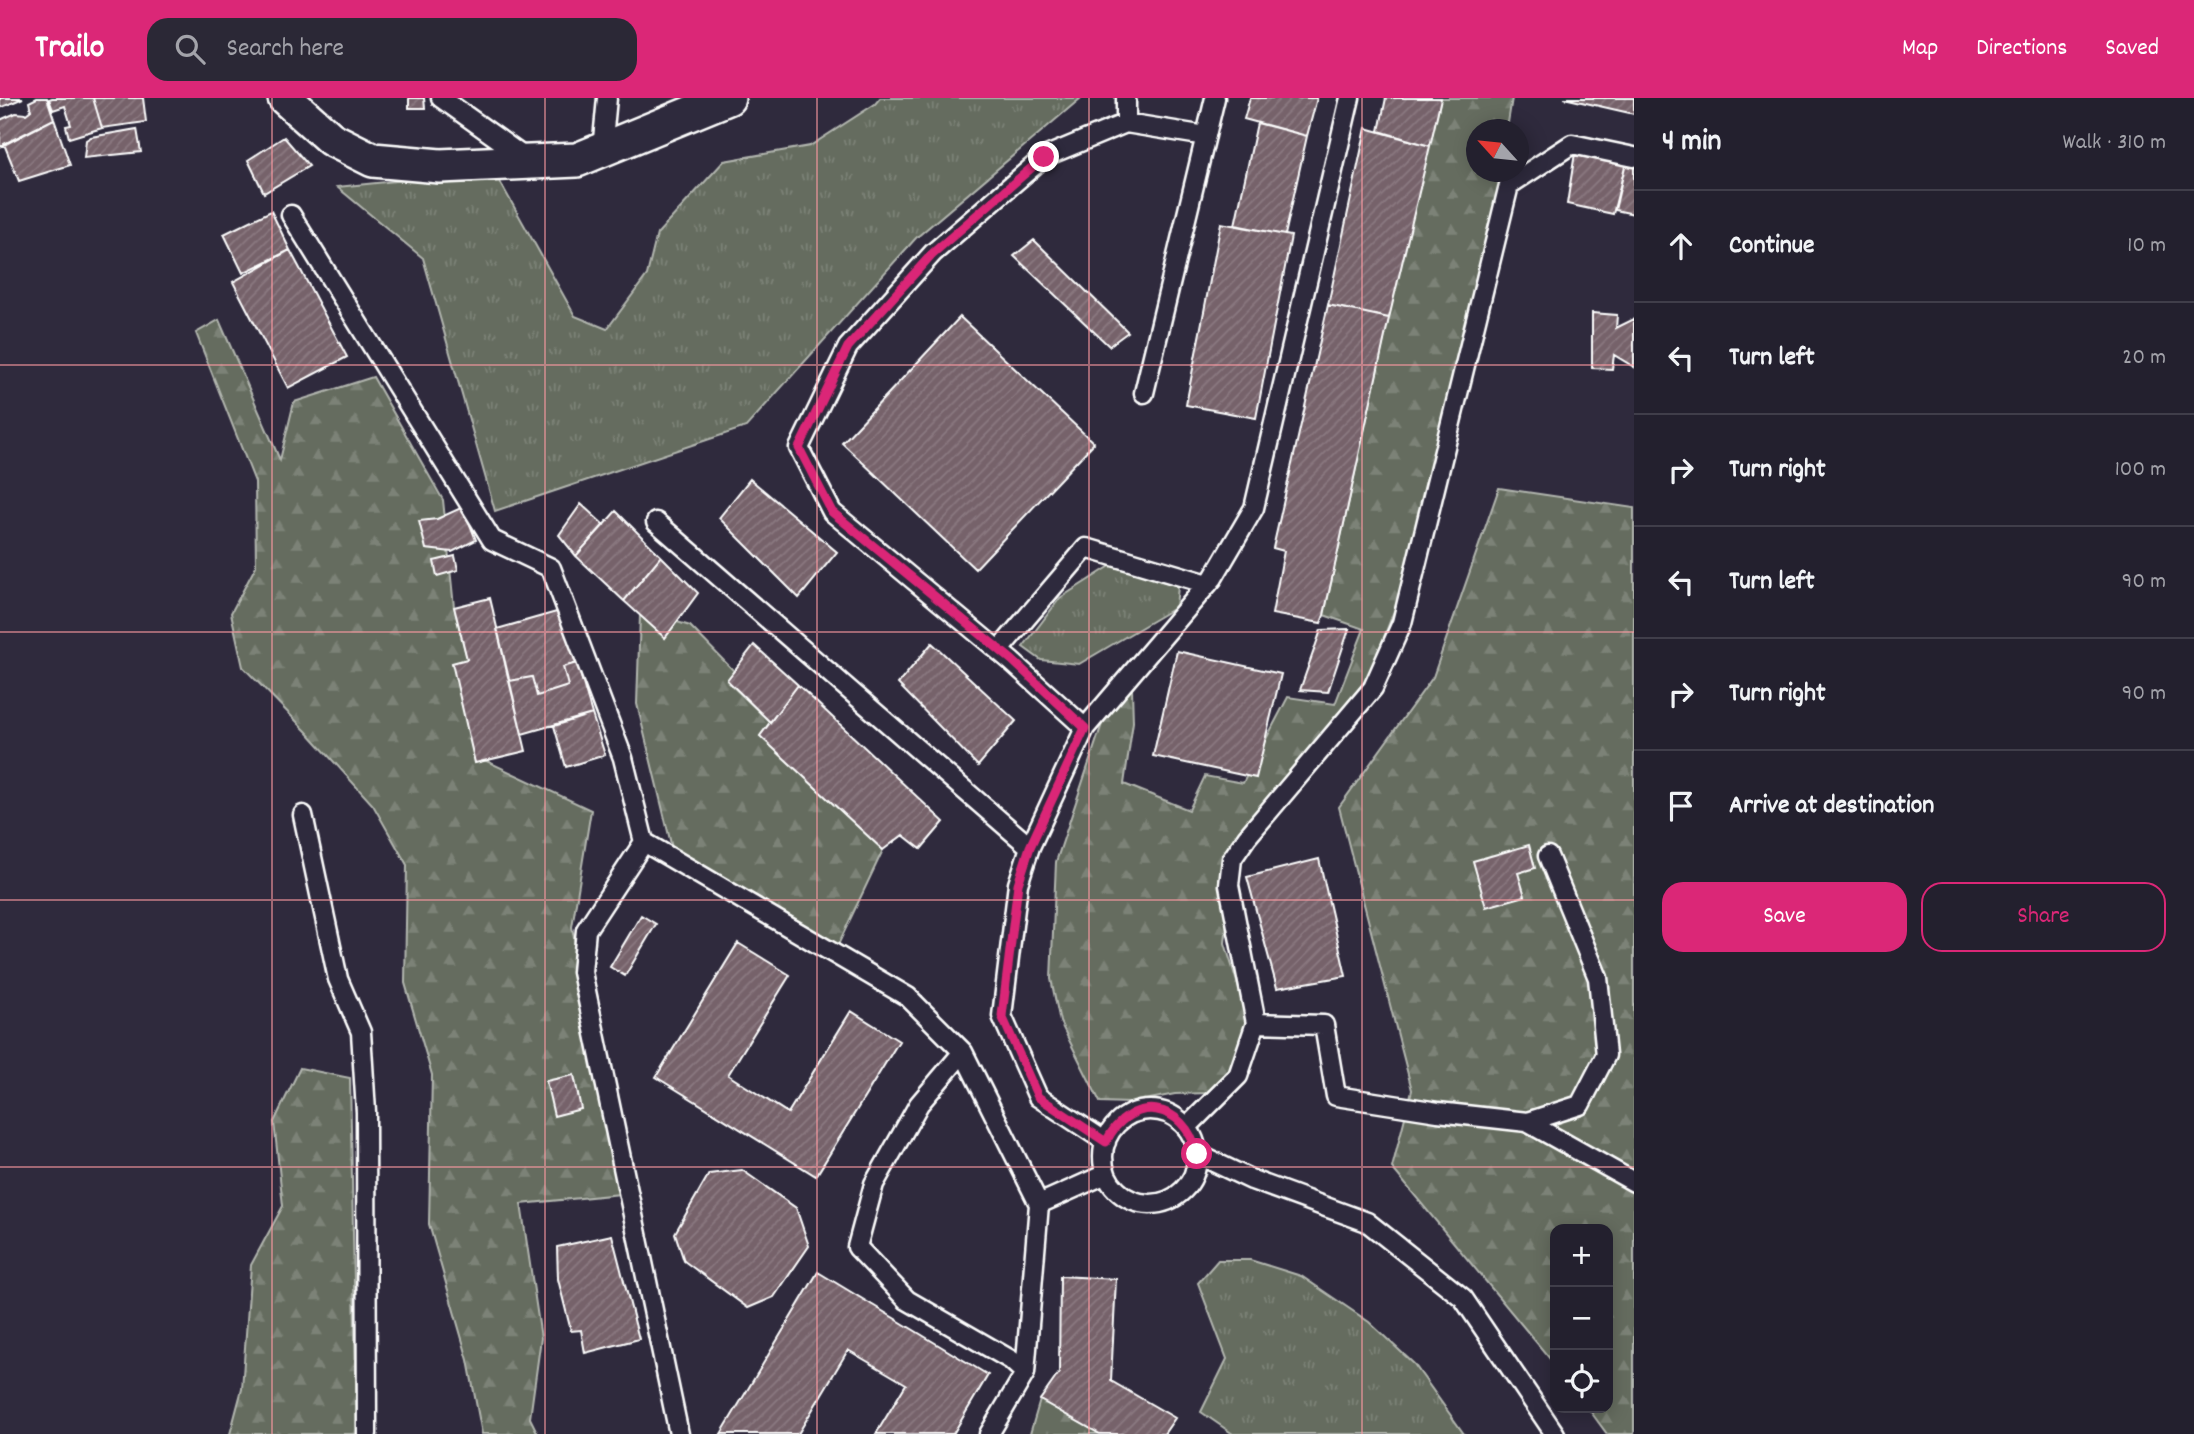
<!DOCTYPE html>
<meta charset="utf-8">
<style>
body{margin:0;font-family:Dekko,sans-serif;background:#2b2836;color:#f1f3f6}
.controls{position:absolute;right:21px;bottom:21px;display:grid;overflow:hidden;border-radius:14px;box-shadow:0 4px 18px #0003}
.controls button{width:63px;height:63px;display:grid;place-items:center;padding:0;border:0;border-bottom:2px solid #403e4a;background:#23202e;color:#f1f3f6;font:35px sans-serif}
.compass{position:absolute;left:1466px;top:21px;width:63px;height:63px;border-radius:50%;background:#23202e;box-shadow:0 4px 18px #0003;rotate:297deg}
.stop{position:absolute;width:21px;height:21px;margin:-16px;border:5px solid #db2777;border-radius:50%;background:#fff}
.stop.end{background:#db2777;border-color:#fff;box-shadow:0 2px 7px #0008}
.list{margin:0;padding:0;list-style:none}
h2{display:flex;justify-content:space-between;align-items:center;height:91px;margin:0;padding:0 28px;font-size:30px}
h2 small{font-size:23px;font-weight:400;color:#a3a3aa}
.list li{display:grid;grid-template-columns:46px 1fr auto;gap:21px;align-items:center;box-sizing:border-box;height:112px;padding:0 28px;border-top:2px solid #403e4a}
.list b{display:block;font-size:26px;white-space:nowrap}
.list em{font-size:23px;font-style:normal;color:#a3a3aa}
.actions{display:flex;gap:14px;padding:21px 28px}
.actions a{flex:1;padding:16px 0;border:2px solid #db2777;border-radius:21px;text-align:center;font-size:24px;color:#db2777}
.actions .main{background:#db2777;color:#fff}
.icon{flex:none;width:38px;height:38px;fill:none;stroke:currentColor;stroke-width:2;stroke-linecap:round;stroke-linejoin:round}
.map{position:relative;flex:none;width:1634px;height:1336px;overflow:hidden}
header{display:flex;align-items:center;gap:42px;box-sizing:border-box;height:98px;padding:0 35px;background:#db2777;color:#fff}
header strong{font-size:33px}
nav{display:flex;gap:38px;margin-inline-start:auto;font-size:24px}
.search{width:490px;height:63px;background:#2b2836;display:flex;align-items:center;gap:18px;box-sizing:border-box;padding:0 24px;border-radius:21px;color:#a3a3aa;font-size:26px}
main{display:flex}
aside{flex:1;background:#23202e}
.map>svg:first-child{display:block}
</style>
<header>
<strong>Trailo</strong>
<div class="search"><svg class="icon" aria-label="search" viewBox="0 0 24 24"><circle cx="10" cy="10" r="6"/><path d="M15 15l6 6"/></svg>Search here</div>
<nav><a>Map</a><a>Directions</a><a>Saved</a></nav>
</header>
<main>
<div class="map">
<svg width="1634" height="1336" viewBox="0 0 1634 1336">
<defs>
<pattern id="grass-tufts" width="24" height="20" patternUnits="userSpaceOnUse" patternTransform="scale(1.75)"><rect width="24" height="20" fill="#656c5f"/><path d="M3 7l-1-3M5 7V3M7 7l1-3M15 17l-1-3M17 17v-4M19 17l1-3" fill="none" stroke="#7c8277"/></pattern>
<pattern id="forest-firs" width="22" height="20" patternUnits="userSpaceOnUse" patternTransform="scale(1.75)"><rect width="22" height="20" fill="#656c5f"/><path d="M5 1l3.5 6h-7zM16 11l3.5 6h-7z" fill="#7c8277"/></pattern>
<pattern id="building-hatch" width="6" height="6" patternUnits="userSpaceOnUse" patternTransform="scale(1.75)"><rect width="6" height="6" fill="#76626b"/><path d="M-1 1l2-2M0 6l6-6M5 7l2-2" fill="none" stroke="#8b7a81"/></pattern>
</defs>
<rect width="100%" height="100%" fill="#2f2a3d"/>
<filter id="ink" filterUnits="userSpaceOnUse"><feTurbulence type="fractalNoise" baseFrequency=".0143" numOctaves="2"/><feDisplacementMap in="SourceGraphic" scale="14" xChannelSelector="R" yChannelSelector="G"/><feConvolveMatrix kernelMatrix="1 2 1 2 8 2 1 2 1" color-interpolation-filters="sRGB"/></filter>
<g filter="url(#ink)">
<path fill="url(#grass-tufts)" stroke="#b2b6af" stroke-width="2" d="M880,0H1081L916,140L746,329L495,413L423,160L337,89L494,73L575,218L607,231L647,177L657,136L724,63L810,48L875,6Z
M1112,467L1178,488L1176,509L1079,566L1041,562L1023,549L1060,500Z
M1218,1162H1250L1301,1178L1369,1224L1414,1266L1464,1336H1233L1201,1314L1227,1261L1198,1185Z"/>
<path fill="url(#forest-firs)" stroke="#b2b6af" stroke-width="2" d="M1441,0H1512L1507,31L1476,32V74H1502L1501,81L1397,505L1369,578L1235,744L1225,845L1248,920L1227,980L1209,995L1175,996L1130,1005L1100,1004L1060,924L1051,881L1056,764L1109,605L1132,591L1133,624L1124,686L1189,712L1205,678L1243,685L1288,599L1335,606L1364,531L1324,517L1396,186Z
M219,222L280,362L294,304L373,279L443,402L454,509L467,561L478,659L591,712L572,829L620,1096L521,1106L541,1240L530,1320L538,1336H482L468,1262L429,1126L432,977L405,885L407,767L373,707L307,634L243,569L231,515L256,468L255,384L196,235Z
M1499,390L1634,410V1336H1607L1588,1310H1608V1131H1555V1267L1392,1070L1412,992L1339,709L1433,579Z
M640,517L665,540L677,524L690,528L734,573L727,583L770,624L760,638L883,752L837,849L672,750L637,606Z
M300,970L350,980L357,1336H230L242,1291L251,1167L283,1108L274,1024Z
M1040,1302L1100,1336H1030Z"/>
<path fill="url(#building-hatch)" stroke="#fff" stroke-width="2" d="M0,0H23L0,10Z
M37,0H47L54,21L0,49V22L16,15L26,16L31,12L29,4Z
M52,0H93L102,30L69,40L66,28L71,27L65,8L53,12L49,1Z
M93,0H143L146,24L102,30Z
M409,0H424L425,10H409Z
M1250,0H1317L1307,38L1244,21Z
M1386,0H1441L1430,48L1379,33Z
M1564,0H1634V16Z
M54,21L70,67L19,83L4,46Z
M1257,25L1307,38L1285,137L1235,127Z
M1366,30L1430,48L1389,220L1328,207Z
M137,31L141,54L84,60L86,42L91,39Z
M284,39L309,68L264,95L248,62Z
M1575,55L1626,64L1613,116L1567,106Z
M1634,60V116L1615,112L1626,64Z
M271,113L290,152L243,175L224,136Z
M1221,125L1291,138L1256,320L1186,307Z
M1034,142L1128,234L1109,248L1014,158Z
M290,152L347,259L288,290L233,184Z
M1328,207L1389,220L1324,517L1321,525L1272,516L1284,453L1273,450Z
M1592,215L1617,217L1616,230L1634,221V269L1614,257L1612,271L1592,270Z
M960,219L1094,345L975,471L842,345Z
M750,381L837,454L799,500L719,420Z
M581,406L604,427L576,458L559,437Z
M463,409L476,442L452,454L426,451L419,423L437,421Z
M616,413L661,458L624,503L576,458Z
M455,458L458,472L437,478L434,463Z
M661,458L698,495L665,540L624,503Z
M490,500L526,653L475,665L452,565L467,561L454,509Z
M567,511L577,565L563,569L568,588L537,598L532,579L509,583L497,531Z
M1349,531L1328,594L1300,592L1321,532Z
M932,545L1016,623L978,668L898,586Z
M754,547L798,587L770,624L727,582Z
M1177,553L1281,576L1256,680L1153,658Z
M577,565L592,616L522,636L509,583L532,579L537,598L568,588L563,569Z
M798,587L944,724L921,751L903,737L883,752L760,638Z
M592,616L605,657L566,669L554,628Z
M1529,747L1535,770L1518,775L1525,798L1486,809L1473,763Z
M1319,761L1346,878L1277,890L1247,779Z
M641,817L656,826L625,878L610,869Z
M738,845L790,877L728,977L788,1015L851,913L899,943L816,1078L656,979Z
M574,977L581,1011L554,1018L546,983Z
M742,1072L796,1110L809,1148L774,1199L748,1210L684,1163L675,1135L709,1076Z
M612,1137L639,1241L585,1255L581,1232L571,1233L558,1181L557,1149Z
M818,1174L988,1277L953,1336H876L906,1286L848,1252L798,1336H721Z
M1060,1178L1116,1181L1111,1283L1175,1320L1164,1336H1100L1040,1302L1059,1275Z"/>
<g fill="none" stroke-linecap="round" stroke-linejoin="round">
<g stroke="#fff" stroke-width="23">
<path id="lane" d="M441,0L528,62
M1126,0V25
M602,52L607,0
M291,117L492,442L551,470L623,660L644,744L908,899L963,954L1039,1106L1025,1275L989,1336
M1144,295L1215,0
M656,424L1030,749
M999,552L1086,450L1208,486
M1085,630L1011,563L832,414L799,350L848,249L933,155L1044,59L1126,25L1206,38
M303,717L338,881L361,934L366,1014L367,1336
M644,744L586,832L582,874L679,1336
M1256,925L1324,927L1336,998L1438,1014L1527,1024L1580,1007L1606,957L1598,880L1548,758
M963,954L919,1006L874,1086L857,1149L907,1202L1011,1262L1025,1275
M1103 1059a47 47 0 1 1 94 0a47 47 0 1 1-94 0Z
M1527,1024L1634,1084
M1187,1029L1238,978L1256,925L1229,787L1232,761L1247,739L1373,590L1402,525L1509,87L1572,46L1634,59
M1106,1044L1038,999L1002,918L1018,786L1030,749L1085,630L1213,480L1254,410L1350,0
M1197,1056L1252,1082L1367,1124L1463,1200L1555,1336
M1039,1106L1106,1076"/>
</g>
<g stroke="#fff" stroke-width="38">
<path id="street" d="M285,0L331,41L373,62L440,68L577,62L728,0"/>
</g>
<use href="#lane" stroke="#2f2a3d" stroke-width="18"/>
<use href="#street" stroke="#2f2a3d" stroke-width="33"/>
</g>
</g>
<g fill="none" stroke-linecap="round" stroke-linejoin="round" filter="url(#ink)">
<path stroke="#db2777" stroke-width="9" d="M1044,59L933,155L848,249L799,350L832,414L1012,562L1085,630L1030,749L1018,786L1002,918L1038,999L1106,1044C1130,995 1185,1003 1197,1056"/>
</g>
<path fill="none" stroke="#ff9aa2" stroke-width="2" stroke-opacity="0.55" d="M272,0V1336M545,0V1336M817,0V1336M1089,0V1336M1362,0V1336M0,267H1634M0,534H1634M0,802H1634M0,1069H1634"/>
</svg>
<div class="controls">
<button>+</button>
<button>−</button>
<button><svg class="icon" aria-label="locate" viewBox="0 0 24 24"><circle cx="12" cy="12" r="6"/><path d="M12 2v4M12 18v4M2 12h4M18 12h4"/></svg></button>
</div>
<svg class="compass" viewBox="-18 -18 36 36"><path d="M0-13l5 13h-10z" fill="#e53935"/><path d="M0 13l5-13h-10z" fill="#a3a3aa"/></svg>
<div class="stop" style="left:1197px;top:1056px"></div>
<div class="stop end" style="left:1044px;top:59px"></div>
</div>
<aside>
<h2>4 min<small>Walk · 310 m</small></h2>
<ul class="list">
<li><svg class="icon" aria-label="ahead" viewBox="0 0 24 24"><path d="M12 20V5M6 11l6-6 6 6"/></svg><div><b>Continue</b></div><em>10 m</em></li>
<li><svg class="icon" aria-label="left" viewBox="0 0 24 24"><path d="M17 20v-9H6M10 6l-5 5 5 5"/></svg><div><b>Turn left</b></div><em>20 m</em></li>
<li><svg class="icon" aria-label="right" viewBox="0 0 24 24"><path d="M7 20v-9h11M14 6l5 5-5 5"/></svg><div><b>Turn right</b></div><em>100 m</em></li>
<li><svg class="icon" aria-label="left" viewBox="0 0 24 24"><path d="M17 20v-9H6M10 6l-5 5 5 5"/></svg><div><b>Turn left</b></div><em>90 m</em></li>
<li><svg class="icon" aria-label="right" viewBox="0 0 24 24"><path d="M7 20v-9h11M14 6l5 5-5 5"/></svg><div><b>Turn right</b></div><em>90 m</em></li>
<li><svg class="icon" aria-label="arrive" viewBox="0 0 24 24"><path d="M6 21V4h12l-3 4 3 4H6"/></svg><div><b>Arrive at destination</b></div></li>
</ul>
<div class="actions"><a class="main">Save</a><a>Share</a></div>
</aside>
</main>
